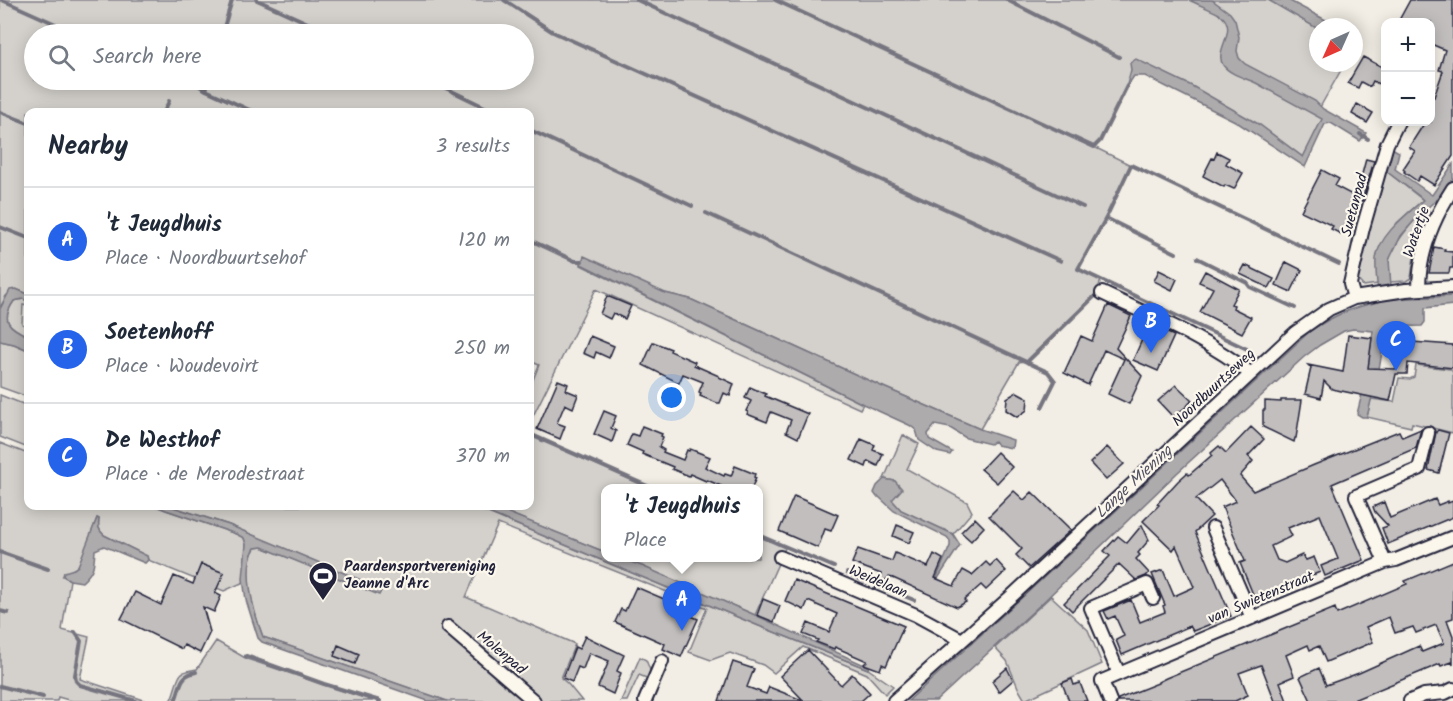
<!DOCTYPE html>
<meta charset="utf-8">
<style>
body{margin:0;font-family:Kalam,sans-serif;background:#f6f6f7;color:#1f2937}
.controls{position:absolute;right:18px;top:18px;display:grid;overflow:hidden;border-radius:12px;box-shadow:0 3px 15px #0003}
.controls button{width:54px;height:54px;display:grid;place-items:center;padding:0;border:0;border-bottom:2px solid #e0e1e3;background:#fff;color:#1f2937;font:30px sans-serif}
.compass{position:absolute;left:1309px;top:18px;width:54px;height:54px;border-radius:50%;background:#fff;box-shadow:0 3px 15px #0003;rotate:225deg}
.you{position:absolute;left:672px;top:398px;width:21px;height:21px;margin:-15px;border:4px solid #fff;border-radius:50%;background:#1a73e8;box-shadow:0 0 0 9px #1a73e833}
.badge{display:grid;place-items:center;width:39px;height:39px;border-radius:50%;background:#2563eb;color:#fff;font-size:20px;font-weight:700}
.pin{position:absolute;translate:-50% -50px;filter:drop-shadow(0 2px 3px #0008)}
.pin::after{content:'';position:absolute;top:32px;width:21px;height:18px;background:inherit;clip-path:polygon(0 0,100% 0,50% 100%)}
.popup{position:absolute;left:601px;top:484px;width:162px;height:78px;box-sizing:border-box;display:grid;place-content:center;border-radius:12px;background:#fff;filter:drop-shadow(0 2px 4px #0005);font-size:20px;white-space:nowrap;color:#747a83}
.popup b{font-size:22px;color:#1f2937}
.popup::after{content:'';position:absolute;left:50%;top:100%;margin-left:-12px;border:12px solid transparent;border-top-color:#fff}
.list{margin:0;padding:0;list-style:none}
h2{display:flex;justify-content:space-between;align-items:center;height:78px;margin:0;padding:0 24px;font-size:26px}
h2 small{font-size:20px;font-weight:400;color:#747a83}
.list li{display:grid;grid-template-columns:39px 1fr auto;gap:18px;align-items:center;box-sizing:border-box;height:108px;padding:0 24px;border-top:2px solid #e0e1e3}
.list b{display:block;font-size:22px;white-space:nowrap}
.list p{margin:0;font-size:20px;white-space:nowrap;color:#747a83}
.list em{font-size:20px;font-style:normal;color:#747a83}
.icon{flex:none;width:33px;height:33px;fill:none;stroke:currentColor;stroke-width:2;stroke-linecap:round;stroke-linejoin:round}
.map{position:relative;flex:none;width:1453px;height:701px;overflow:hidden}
.search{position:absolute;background:#fff;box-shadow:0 3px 15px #0003;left:24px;top:24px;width:510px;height:66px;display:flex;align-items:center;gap:15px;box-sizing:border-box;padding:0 21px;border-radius:33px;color:#747a83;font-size:22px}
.panel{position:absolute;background:#fff;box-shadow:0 3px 15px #0003;left:24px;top:108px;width:510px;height:402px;border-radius:12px}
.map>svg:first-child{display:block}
</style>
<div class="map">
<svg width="1453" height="701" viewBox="0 0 1453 701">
<rect width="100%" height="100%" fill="#f2eee5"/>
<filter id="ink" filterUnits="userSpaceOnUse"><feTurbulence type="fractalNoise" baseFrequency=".0167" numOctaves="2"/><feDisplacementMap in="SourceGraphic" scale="12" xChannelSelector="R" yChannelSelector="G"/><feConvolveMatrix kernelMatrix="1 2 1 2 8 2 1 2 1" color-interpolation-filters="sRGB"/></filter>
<g filter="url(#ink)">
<path fill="#d4d1cc" stroke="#7b7a84" stroke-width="1.5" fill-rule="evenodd" d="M0,0H1275L1318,27V63H1345L1319,109L1327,116L1303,162L1261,131L1137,67L1100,141L1094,147L1131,165L1106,218L1078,268L1101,280L1096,295L1029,360L1019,362L980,429L881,386L690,299L665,293L582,261L581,265L863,404L860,409L596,289L530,422V387L539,365L530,361V112H28V294L16,289L6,296L0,308ZM34,34H524V80H34Z
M1386,171L1423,200L1397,223L1378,284L1363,286L1356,278L1366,239Z
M1427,209L1430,212L1414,257L1411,278L1406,281L1390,282C1390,276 1389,269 1389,263C1390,247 1414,219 1427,209Z
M23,299L28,301V306L23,305L22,324L28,326V336C9,327 0,321 14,301Z
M0,341L14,344L28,350V397L0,387Z
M1416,365L1450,369L1453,372V433L1412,423L1411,427L1367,417L1371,399L1394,402L1399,378L1410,379L1414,377Z
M0,395L28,406V448L0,437Z
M903,435L919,444L907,469L967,502L972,512L953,534L901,510L892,500L895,481L884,479Z
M530,436L650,488H606L605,552L491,506H530Z
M0,443L28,454V506H156L166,510L236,534L244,538L246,544L244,582L224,591L148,560L147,556L104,535C98,530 98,526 99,519L97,518L81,561L78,566L63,576L70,580L62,630L89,637L80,679L147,701H72L58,697L57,701H0Z
M170,506H472L759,626L868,669L893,686L885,694L867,674L803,647L774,673L763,665L730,653L711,660L689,652L707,608L498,524L466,597L575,644L561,678L568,684L582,701H447L263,637C255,615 240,569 255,548L262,547L379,594L382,589L229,525Z
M759,536L785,548L755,615L620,558H758Z
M1051,596L1088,630L1102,664L1025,700L1019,690L1007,661L995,648Z
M216,641L247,659L373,701H170C175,694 176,678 182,673C186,671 193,670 197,669Z
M640,657L646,660L650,670L649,679L639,675L627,701H621Z"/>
<path fill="#aeabad" stroke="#76747f" stroke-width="1.5" d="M1189,0H1212L1230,13L1235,20L1239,37L1237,51L1239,58L1245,64L1315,101L1323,109L1366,133L1360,141L1331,123L1325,124L1305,167L1235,121L1145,76H1134L1126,88L1131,70L1130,63L1136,59L1192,86L1260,125L1303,157L1322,119C1300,107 1278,95 1256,83C1246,78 1230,75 1223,65C1213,49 1241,29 1219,14C1210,9 1199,5 1189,0Z
M1268,0H1288L1339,27H1318V29Z
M1392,148L1399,152L1395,169L1432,195L1453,164V179L1442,195L1419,215L1401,236L1389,260L1392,299L1453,296V305L1425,308V322L1422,326L1386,327L1380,364L1367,417H1362L1357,414L1367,374L1373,331L1353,329L1344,331L1320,345L1304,357L1177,473L1040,605L936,701H908L1027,593L1310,331C1333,316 1352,307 1379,302C1378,288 1375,274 1376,259C1378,236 1407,214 1423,200L1419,196L1386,171Z
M584,256L665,293L690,299L881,386L980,429L1013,440L1012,448L997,445L994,441L990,444L966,438L950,428L935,425L928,434L929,439L952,452L950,455L937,452L919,440L916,430L909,425L863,404L581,264Z
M16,289L28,294V301L23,299L14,301C0,321 9,328 28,336V350L14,344L0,341V309L10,290Z
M884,479L895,481L902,489L892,500L901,510L953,534L960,545L937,580L936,579L950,546V541L947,537L894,511L879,497H877L874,493L877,486Z
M156,506H170L229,525L382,589L379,595L262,547L255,548C241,569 255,616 263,637L447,701H428L262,642L258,638L246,600L243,579L246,544L244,538L236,534L166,510Z
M472,506H491L605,552L606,558H620L642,566L755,615L869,667L868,669L759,626Z
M97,518L99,519C98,526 98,530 104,535L147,556L148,560L145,563L104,546L95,550C94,566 94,571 82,582L70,580L63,576L64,572L74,569L78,566Z"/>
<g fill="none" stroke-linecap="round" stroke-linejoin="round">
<path stroke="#76747f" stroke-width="4" d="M2,0L78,34
M257,0L332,34
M504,0L553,32L1061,261
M637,0L1083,207
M775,0L1094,147L1100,141L1127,86
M1007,0L1119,57
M222,34L232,0
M190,80L206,90L254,112
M429,80L495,112
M206,90L209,80
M0,112L28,123
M164,112L169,101
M530,130L692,206
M1360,134L1368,139
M706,213L1048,372L1055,381L1042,407
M1106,218L1176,253
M0,227L28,238
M530,240L575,261H582
M1197,258L1247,283L1250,287L1295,308
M1247,349L1078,269L1106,218L1131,165L1339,264
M1028,363L1029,360L1096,295
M530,434L652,488
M758,535L834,567
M0,552L48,569
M847,573L864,581
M877,586L889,591
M897,593L914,600
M0,611L8,613
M75,632L81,641L75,675L76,681L80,685L136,701
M246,656L324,684L380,701
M0,686L43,697
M175,701C181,687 179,675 196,672"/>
</g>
<path fill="#c2bebe" stroke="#22223b" stroke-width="1.5" d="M1410,0H1453V156L1434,185L1420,176L1417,181L1404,172L1405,171L1403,169L1415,151L1409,147L1425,122H1431V96L1434,97L1443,71L1439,70L1445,50L1431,44V22H1398Z
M1363,57L1386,69V74L1379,84L1373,81L1370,87L1361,82L1358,88L1348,83Z
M1357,104L1373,113L1367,123L1352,114Z
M1217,152L1229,158L1226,164L1243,173L1234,189L1225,185L1224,187L1203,176L1212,158L1214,159Z
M1366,159L1374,161L1362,201L1358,200L1341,234L1331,229L1333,226L1301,211L1322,170L1339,179L1335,186L1356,197Z
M1434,247L1445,249L1444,251L1453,252V268H1450L1449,273H1429Z
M1286,262L1302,270L1291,292L1276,285Z
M1245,265L1274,279L1269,288L1240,274Z
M1159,270L1177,279L1172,290L1154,281Z
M1205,271L1239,289L1231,304L1234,305L1233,308L1251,317L1242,333L1200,312L1213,288L1199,282Z
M607,296L631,306L625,319L613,313L610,319L600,314Z
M1108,305L1131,316L1116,348L1142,376L1129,404L1108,394L1124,359L1104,350L1088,385L1064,373L1081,336L1092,341Z
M1149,324L1174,336L1158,371L1133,360Z
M1348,335L1372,338L1368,368L1396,369L1398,341L1453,345V368L1408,363L1407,374H1396L1390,401L1332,389L1324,381L1321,398L1305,394L1311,368L1308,365L1343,372Z
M590,336L614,346L609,358L596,352L594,358L583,353Z
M653,342L671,349L670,351L695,362L694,365L719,376V377L734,384L730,396L724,393L720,403H717L700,396L701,393L699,392L703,382L683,374L679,383L643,365Z
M558,380L568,384L566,390L578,395L573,408L565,404L557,423L565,426L560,439L537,429Z
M1176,385L1192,400L1187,406L1173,417L1158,401Z
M750,387L766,394L765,396L808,414L798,438L786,432L791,420L771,412L767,422L747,414L748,412L746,411L751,401L745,398Z
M1017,392L1028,398L1027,410L1017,417L1006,410L1007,398Z
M1281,400H1302L1296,438H1295L1294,442L1263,427V410H1265V401L1281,402Z
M604,411L616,416L611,428L616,431L612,442L594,434Z
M642,426L662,434L661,436L663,437L659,447L664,450L663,452L683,460L687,450L689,451L690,449L710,457L705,467L724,476L725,474L731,476L735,466L755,474L754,477L756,478L751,489H728L707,480L706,481L690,474L689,476L672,469L673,467L642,454L643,452L627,445L632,434L638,436Z
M1251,427L1264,439L1248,456L1253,461L1240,476L1253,491L1314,465L1399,431L1402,437L1421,429L1416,448L1332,484L1364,560L1325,576L1321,566L1338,559L1320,515L1288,528L1292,536L1271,546L1277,560L1285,563L1302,555L1306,560L1314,557L1320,572L1255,599L1240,563L1245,561L1222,507L1236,501L1220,480L1196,499L1212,516L1195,532L1231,616L1193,631L1190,626L1122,655L1116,640L1124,636L1115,616L1108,619L1104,611L1131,600L1140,622L1165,612L1163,606L1165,605L1152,574L1163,570L1174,596L1194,587L1176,546L1173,550L1143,521L1159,505L1157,504L1178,481L1187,473L1189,475L1212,455L1211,453L1219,446L1226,453Z
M1438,430L1449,433L1439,473L1428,470L1436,432Z
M861,439L875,445L873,450L883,454L878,466L868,461L866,467L851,460Z
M1107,447L1124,464L1106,480L1090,463Z
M997,452L1012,467L997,483L981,469Z
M1014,491L1024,500L1032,492L1071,530L1029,568L1016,555L1022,549L989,516Z
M794,496L838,515L831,531L825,529L818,548L779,531Z
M1435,499L1438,505L1448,501V503L1453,501V517L1388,544L1382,528L1388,526L1375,512L1373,507L1384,502L1390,518Z
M975,518L984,527L971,541L961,532Z
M897,525L914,532L909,543L893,536Z
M1142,525L1149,540L1138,553L1140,555L1136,559L1149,573L1146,576L1136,580L1119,564L1072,611L1064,603L1110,556L1104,551L1118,536L1127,543Z
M858,549L892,561L895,553L928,567L934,554L943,559L935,578L954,586L963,570L972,575L986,562L990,566L996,560L1006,571L986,590L981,585L964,600L966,602L957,607L893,578L889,577L875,589L881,574L852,563Z
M1453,561V618L1447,620L1453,636V665L1452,662L1441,666L1440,664L1351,701H1311L1300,677L1319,668L1326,685L1359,673L1419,646L1422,652L1444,643L1436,625L1416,633L1413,627L1395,633L1389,617L1366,627L1373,642L1326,662L1319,646L1310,650L1308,645L1286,655L1294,676L1280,682L1287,701H1275L1261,665L1239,673L1248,695L1235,701H1118V699L1158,683V682L1166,678L1335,608L1337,614L1407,584L1405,581Z
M201,564L224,573L215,593L221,596L214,612L203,607L210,632L200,653L184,645L182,649L121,619L135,592L161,605L174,576L193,584Z
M794,580L904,626L886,666L882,664L880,670L864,664L867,661L835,647L834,649L829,647L816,642L818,640L803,634L808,623L829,632L837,614L808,601L804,610L785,601Z
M636,587L664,599L666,594L679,599L676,605L682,607L680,611L698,619L681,657L663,649L665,644L615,622L621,609L625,611Z
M763,599L780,606L774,622L757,615Z
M585,636L624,655L617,671L621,673L613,694L598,687L609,661L589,653L583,669L578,667L572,682L563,678L575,647L579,649Z
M338,645L359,654L355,664L334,656Z
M808,650L841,685L852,674L870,693L861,701H804L780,676Z
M733,662L754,669L747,687L766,694L769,687L802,700V701H719Z
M1007,668L1013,680L999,692L992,681Z
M1072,679L1074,685L1080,683L1087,701H1069L1062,683Z"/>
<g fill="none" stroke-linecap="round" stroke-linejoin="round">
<g stroke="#22223b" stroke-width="16">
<path id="minor" d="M1419,289C1419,252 1433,219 1453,188
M1102,293C1152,317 1207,338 1251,374
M1354,298L1350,284L1363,228L1387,144L1398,122
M1213,528L1252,618
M780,557L916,615L962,640
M1385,562L1356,496L1419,469L1428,433
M448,627L534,701
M1119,674L1091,608L1147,584L1153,598
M645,701L662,661
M894,701L1014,594L1295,333L1329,309L1354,298L1406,290L1453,287
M1110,701L1102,681L1385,562L1396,560L1453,537
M1410,701L1424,695L1445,693L1453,689"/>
</g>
<use href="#minor" stroke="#fbf7ec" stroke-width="12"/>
</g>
</g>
<defs>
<g id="stadium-pin" transform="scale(1.5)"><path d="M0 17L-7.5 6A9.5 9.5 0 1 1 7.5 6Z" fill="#22223b" stroke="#fbf7ec"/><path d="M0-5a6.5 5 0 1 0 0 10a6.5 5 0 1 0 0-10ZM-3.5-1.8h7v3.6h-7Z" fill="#fff"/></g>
</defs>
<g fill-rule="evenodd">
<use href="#stadium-pin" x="323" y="576"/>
</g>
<g text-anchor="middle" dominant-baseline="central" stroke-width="4.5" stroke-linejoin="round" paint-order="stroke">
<g font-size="15" fill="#22223b" stroke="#fbf7ec">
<text transform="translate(1355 205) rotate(-75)">Suetanpad</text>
<text transform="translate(1417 232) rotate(-71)">Watertje</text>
<text transform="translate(1214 388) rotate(-43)">Noordbuurtseweg</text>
<text transform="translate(878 582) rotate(23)">Weidelaan</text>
<text transform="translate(1261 598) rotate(-23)">van Swietenstraat</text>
<text transform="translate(501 653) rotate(40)">Molenpad</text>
</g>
<g font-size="15" font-weight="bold" fill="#22223b" stroke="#fbf7ec" text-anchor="start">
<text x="344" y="567">Paardensportvereniging<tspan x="344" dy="17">Jeanne d'Arc</tspan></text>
</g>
<g font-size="16" font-style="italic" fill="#535263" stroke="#fbf7ec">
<text transform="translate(1134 482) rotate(-43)">Lange Miening</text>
</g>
</g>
</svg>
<div class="controls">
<button>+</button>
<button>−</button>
</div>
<svg class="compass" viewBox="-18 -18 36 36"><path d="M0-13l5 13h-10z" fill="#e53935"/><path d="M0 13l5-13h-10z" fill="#747a83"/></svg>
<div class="you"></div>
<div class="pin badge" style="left:682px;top:631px">A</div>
<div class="popup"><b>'t Jeugdhuis</b>Place</div>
<div class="pin badge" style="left:1151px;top:353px">B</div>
<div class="pin badge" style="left:1396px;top:371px">C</div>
<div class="search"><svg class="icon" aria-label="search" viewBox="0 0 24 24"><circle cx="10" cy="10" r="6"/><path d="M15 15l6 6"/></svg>Search here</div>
<section class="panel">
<h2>Nearby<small>3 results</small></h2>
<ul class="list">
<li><span class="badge">A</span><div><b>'t Jeugdhuis</b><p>Place · Noordbuurtsehof</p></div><em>120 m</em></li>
<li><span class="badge">B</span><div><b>Soetenhoff</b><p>Place · Woudevoirt</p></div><em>250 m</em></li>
<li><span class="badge">C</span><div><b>De Westhof</b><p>Place · de Merodestraat</p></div><em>370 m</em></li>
</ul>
</section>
</div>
